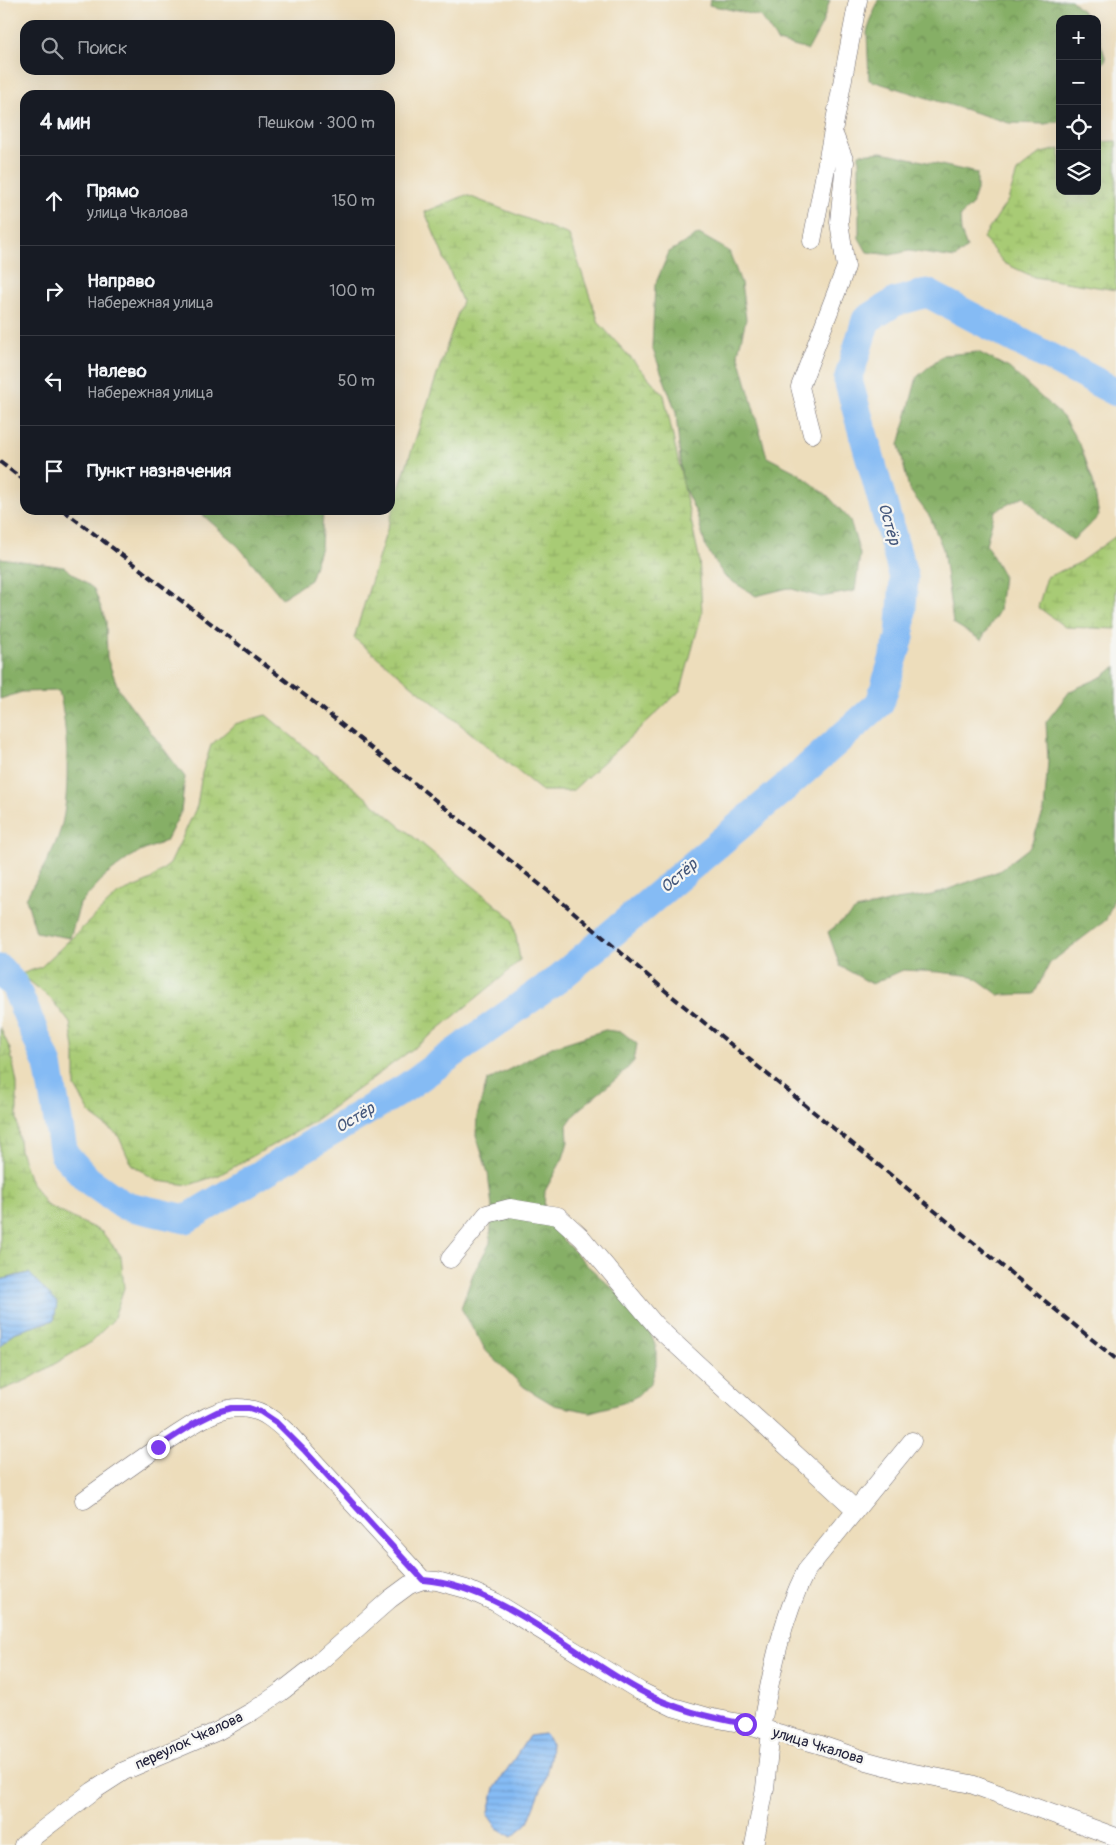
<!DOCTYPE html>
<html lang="ru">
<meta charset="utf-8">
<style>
body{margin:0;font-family:Pangolin,sans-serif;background:#20242c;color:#f1f3f6}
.controls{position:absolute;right:15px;top:15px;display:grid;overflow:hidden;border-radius:10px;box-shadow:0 5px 20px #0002}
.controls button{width:45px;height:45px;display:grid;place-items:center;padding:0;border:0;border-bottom:1px solid #363941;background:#171b24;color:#f1f3f6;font:25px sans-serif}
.stop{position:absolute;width:15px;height:15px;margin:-11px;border:4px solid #7c3aed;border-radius:50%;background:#fff}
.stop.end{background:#7c3aed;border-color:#fff;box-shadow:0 1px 5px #0008}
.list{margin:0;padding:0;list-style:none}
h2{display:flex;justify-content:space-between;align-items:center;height:65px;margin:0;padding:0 20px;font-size:21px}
h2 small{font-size:16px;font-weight:400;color:#9ea1a6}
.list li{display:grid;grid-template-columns:32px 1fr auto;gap:15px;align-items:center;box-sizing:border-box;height:90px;padding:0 20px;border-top:1px solid #363941}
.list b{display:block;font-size:19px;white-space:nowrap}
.list p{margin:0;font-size:16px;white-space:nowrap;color:#9ea1a6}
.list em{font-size:16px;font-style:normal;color:#9ea1a6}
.icon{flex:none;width:28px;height:28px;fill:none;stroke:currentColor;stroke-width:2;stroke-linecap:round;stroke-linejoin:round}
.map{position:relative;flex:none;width:1116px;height:1845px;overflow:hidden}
.search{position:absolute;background:#171b24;box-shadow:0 5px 20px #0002;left:20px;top:20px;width:375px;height:55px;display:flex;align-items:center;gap:12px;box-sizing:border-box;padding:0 18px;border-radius:15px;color:#9ea1a6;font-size:19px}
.panel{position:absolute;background:#171b24;box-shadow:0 5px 20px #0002;left:20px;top:90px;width:375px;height:425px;border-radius:15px}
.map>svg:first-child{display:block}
</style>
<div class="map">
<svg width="1116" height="1845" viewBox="0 0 1116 1845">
<defs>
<pattern id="forest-crowns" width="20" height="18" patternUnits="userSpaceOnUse" patternTransform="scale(1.25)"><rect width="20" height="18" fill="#86af66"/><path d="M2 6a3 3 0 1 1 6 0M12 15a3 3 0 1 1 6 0" fill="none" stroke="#6d8e55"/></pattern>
<pattern id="wetland-marsh" width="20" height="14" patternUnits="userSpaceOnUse" patternTransform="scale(1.25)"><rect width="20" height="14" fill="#a8cb74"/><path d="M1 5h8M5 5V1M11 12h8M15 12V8" fill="none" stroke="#90ae65"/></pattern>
<pattern id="water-rules" width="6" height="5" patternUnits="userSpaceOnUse" patternTransform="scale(1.25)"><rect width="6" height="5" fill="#85bbf4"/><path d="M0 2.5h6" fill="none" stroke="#73a0d2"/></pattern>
</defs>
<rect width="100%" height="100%" fill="#f6f6f2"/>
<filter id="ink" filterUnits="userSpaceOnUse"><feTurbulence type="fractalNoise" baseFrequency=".02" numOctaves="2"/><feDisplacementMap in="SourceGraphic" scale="10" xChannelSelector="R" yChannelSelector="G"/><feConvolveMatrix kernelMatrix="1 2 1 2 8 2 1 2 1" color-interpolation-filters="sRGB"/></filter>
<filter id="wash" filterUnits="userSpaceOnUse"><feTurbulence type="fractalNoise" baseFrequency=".0096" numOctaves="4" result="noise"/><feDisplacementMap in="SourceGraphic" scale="20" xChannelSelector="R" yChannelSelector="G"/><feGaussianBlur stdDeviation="1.12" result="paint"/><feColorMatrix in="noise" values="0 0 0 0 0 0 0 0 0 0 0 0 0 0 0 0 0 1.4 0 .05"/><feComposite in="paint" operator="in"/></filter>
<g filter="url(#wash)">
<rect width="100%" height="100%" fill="#edddbb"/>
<path fill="url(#forest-crowns)" stroke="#546850" d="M710,0H830L822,24L808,50L778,42L760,16L709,5Z
M878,0H1071L1079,7L1089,19H1060V121L1045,124L1009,123L869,80L867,32Z
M1097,30L1106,60L1097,70Z
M882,152L977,173V190L972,205L960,216L961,232L967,248L955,258L909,251L890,255L867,252L859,238V154Z
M699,234L729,251L741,283L746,319L738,353L767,457L798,473L827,495L850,520L860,554L855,591L821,597L788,588L756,596L725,577L706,548L697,515L682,483L676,412L652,347L655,285L669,252Z
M978,352L1009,368L1063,417L1081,447L1093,481L1099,516L1073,540L1046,520L1024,496L995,511L986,544L1003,575L999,611L981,640L953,623L943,549L930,517L909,489L899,445L917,377L943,355Z
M197,510H325L323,512L321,547L310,580L282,598L238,546Z
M0,558L64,567L94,589L106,621L107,658L119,690L185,777L181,812L166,841L133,855L104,877L80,904L70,938L36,932L26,898C36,879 51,857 58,837C72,801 68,728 59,691L22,692L0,699Z
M1116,666V894L1106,920L1050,963L1034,994L999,995L973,976L938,972L903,970L872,984L840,966L828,932L856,910L896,900L932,895L999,871L1030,847L1044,811L1048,761L1046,722L1070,691L1104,676Z
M605,1030L622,1032L637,1044L634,1061L621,1075L577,1111L567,1125L568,1142L563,1158L545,1191L544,1210L563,1240L588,1266L642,1315L656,1346V1366L651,1382L639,1395L623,1403L590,1412L554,1405L524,1387L486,1351L461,1308L473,1274L490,1243L492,1207L488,1173L476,1135L477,1116L487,1081L552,1047Z"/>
<path fill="url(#wetland-marsh)" stroke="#657658" d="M1116,141V290L1034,277L1004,263L983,238L1008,200L1017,172L1041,153L1060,149V191H1097V142Z
M466,195L569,235L599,323L664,395L699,557L702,613L681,690L572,791H542L354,638L406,467L462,301L425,212Z
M1116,536V629L1065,627L1038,607L1047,577L1077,564Z
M266,715L513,919L520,960L502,977L425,1040L310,1124L219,1175L189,1185L157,1181L131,1164L118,1135L92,1116L75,1087V1054L70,1023L51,999L21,974L41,967L118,894L147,882L170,864L197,806L202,773L211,745L235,724Z
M0,1027L10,1049L17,1083V1119L20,1150L29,1178L46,1205L102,1232L121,1256L124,1288L113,1320L90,1343L29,1379L0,1391V1347L13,1333L54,1320L29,1273L0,1280Z"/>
<path fill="url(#water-rules)" stroke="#546e98" d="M29,1273L57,1303L54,1320L13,1333L0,1347V1280Z
M544,1734L551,1742L550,1758L544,1782L528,1823L512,1837L497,1828L488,1815L495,1788L529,1736Z"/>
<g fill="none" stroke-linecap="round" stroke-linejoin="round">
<path stroke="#85bbf4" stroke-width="29" d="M0,969L15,986L48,1065L64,1154L88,1180L123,1205L186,1219L405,1088L558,979L789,784L880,703L900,637L904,578L848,380L866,320L895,302L927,293L1116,392"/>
</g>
</g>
<g filter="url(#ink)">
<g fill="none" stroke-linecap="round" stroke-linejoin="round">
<g stroke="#696368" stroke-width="19">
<path id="minor" d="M812,241L858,0
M812,434L800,387L846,267L839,222L845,162L833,132
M450,1259L487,1214L510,1208L558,1216L582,1238L657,1327L855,1509
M84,1500C113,1479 142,1458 172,1438C187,1428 201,1418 218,1412C228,1408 238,1407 248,1409C264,1411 276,1422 287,1432L423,1580
M761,1729C771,1675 781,1620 806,1571L912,1441
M23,1845L93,1791L124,1771L218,1731L253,1711L281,1692L317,1664L390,1599L409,1585L423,1580L437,1581L466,1589L495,1602L640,1691L673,1707L708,1717L745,1724L818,1744L867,1761L904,1771L971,1784L1116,1837
M754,1845L765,1788L771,1731"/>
</g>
<use href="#minor" stroke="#fff" stroke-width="18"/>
<path stroke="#22223b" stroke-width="4" stroke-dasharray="8 4" stroke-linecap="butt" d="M0,462L25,481
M63,510L320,707L569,908L668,993L1116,1359"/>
</g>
</g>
<g fill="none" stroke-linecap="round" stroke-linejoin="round" filter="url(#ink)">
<path stroke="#7c3aed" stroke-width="6" d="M158,1447L195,1423L217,1412L231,1408H249L261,1412L276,1422L305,1451L423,1580C500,1586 574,1655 641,1691C674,1709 708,1717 745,1724"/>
</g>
<g text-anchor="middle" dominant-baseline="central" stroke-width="4.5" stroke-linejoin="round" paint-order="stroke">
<g font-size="15" fill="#22223b" stroke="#f6f6f2">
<text transform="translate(189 1741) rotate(-25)">переулок Чкалова</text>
<text transform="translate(818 1746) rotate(17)">улица Чкалова</text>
</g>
<g font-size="16" font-style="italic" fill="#45587c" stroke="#f6f6f2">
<text transform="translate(889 524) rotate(74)">Остёр</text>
<text transform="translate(679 876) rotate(-41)">Остёр</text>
<text transform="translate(355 1118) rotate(-31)">Остёр</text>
</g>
</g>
</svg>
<div class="controls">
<button>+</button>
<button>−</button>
<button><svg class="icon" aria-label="locate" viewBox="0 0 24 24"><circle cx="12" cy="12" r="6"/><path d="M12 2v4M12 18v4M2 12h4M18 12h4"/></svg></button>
<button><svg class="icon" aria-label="layers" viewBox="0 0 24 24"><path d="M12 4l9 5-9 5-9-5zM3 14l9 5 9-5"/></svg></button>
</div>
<div class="stop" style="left:745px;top:1724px"></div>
<div class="stop end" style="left:158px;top:1447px"></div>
<div class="search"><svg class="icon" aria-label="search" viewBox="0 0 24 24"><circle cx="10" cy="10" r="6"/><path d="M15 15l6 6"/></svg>Поиск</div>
<section class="panel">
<h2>4 мин<small>Пешком · 300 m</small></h2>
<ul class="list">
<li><svg class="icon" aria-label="ahead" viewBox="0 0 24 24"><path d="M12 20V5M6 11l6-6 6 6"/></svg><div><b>Прямо</b><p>улица Чкалова</p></div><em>150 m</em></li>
<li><svg class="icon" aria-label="right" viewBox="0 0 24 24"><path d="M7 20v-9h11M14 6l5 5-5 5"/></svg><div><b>Направо</b><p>Набережная улица</p></div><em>100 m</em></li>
<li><svg class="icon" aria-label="left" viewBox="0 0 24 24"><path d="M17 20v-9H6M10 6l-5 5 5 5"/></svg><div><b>Налево</b><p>Набережная улица</p></div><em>50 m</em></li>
<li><svg class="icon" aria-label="arrive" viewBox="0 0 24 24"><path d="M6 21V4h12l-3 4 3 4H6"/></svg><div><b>Пункт назначения</b></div></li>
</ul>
</section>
</div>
